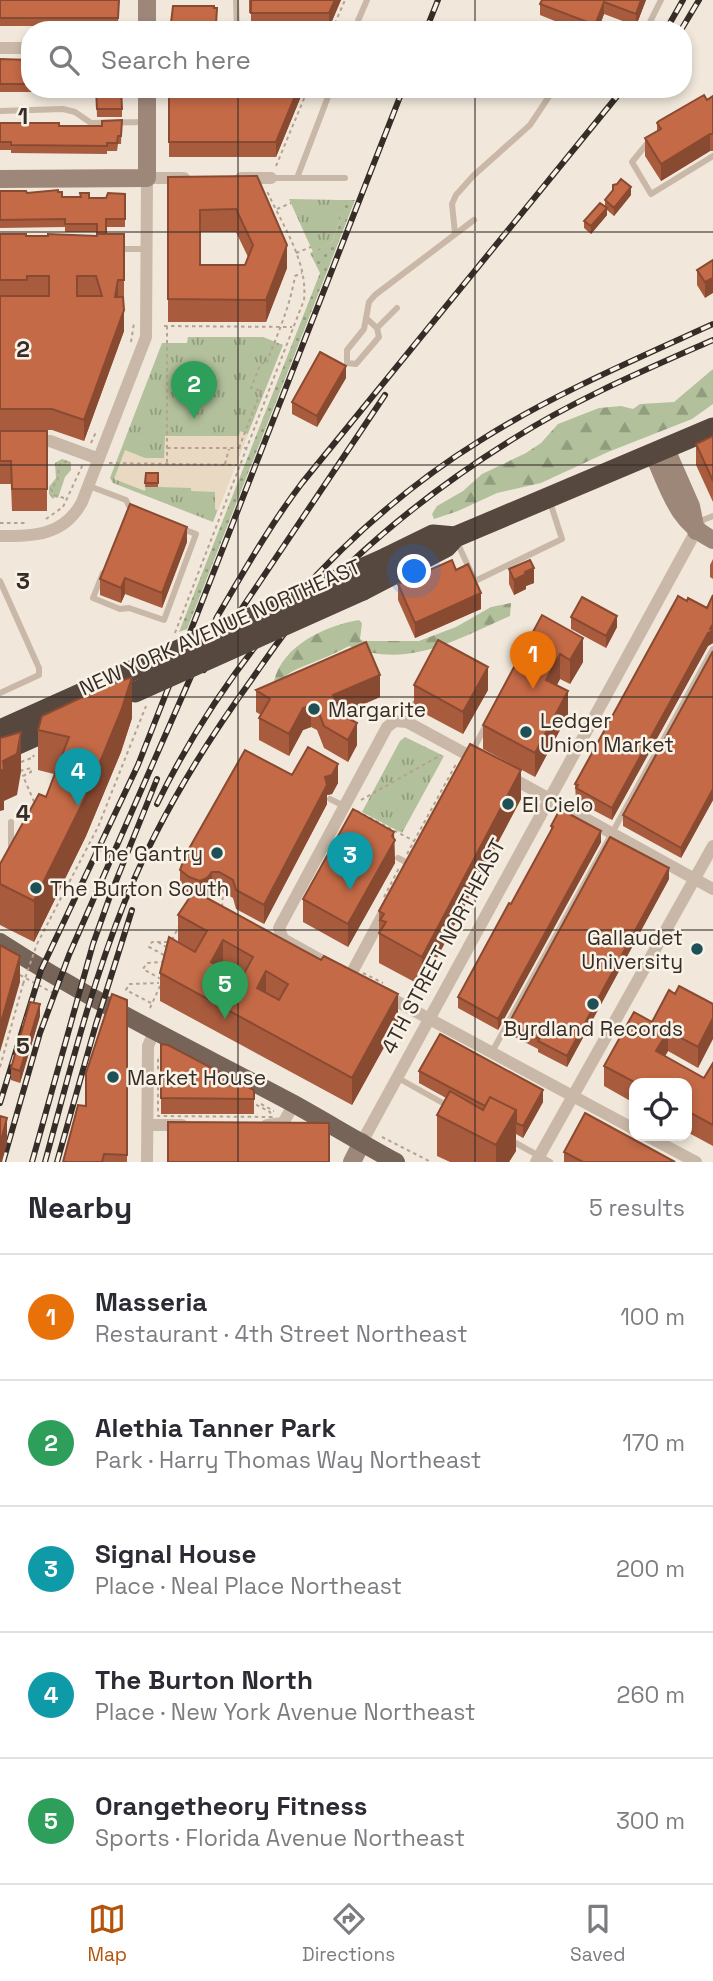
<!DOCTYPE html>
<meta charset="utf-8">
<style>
body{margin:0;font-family:"Space Grotesk",sans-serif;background:#f2f2f3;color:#2b2b33}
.controls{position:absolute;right:21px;bottom:21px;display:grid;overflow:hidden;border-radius:14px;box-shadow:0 4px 10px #0003}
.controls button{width:63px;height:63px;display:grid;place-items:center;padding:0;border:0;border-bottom:2px solid #e1e1e2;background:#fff;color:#2b2b33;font:35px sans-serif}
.you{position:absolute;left:415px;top:572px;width:24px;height:24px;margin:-18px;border:5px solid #fff;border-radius:50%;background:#1a73e8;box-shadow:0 0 0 10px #1a73e833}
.badge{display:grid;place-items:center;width:46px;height:46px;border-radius:50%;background:#b45309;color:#fff;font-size:23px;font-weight:700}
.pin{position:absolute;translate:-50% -58px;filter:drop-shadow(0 2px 4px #0008)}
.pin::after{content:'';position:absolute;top:37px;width:24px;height:21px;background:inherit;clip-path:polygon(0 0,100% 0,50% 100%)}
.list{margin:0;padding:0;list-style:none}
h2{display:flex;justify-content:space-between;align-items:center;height:91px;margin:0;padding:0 28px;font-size:30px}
h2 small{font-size:23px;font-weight:400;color:#7c7c81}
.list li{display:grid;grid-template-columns:46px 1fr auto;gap:21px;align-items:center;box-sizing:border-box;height:126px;padding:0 28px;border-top:2px solid #e1e1e2}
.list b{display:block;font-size:26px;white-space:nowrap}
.list p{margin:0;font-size:23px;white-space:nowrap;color:#7c7c81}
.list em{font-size:23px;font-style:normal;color:#7c7c81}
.icon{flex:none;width:38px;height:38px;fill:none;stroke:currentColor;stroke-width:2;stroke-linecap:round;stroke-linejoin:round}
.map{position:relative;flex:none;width:713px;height:1162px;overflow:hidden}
.search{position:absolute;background:#fff;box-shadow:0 4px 10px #0003;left:21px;right:21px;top:21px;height:77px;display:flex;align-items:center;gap:18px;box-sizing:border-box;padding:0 24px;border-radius:28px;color:#7c7c81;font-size:26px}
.sheet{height:721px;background:#fff}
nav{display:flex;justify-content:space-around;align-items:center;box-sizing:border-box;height:98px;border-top:2px solid #e1e1e2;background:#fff;font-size:19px;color:#7c7c81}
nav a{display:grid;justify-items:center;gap:4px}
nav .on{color:#b45309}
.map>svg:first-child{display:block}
</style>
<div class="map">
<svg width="713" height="1162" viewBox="0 0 713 1162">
<defs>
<pattern id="grass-dots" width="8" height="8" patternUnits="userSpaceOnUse" patternTransform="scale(1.75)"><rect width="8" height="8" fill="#b2c09b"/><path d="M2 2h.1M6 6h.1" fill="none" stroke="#929c7e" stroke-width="1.8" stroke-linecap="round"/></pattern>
<pattern id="forest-firs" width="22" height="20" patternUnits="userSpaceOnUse" patternTransform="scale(1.75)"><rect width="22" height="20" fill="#b2c09b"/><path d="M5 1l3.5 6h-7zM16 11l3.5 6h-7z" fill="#929c7e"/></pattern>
<pattern id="park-tufts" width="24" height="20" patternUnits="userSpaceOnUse" patternTransform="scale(1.75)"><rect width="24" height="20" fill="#b2c09b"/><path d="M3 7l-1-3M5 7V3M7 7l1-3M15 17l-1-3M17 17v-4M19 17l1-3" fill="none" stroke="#929c7e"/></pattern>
</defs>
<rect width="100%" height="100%" fill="#f1e8db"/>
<path fill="url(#grass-dots)" d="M342,200H355L187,629L179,632L320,273L310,253L332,242L342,214Z"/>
<path fill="url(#forest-firs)" d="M713,369V404L692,419L608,452L541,483L497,493L458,511L434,519L432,514L437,506L463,491L482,474L526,453L541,443L558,424L599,408L621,406L633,409L640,404L674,402Z
M511,603L510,616C457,639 408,670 349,646C331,656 313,662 295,670C287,674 282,680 274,681C283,645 325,626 359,620L362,623L360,639L363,641H419L456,627L491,607Z"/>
<path fill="url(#park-tufts)" d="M289,199L342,200V214L332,242L313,252Z
M188,337H263L283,345L213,522L113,483L110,478L162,343H187Z
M62,459L71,462V470L65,477L58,498L55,497L53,499L49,494V487L56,478L55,463Z
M405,737L444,756L402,833L362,812L400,741Z"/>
<path fill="#e9d9c2" d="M240,431L248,434L218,511L215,509V492L191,491V488L158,487V478H146L145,491L114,479L125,450L145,458H164L165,436H239Z"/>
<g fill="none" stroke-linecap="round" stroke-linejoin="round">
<path stroke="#b5a291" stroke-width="2" stroke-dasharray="3.5 3.5" stroke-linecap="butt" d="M332,30L345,0
M276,166L308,89
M277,209L291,203
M296,253L311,247
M164,326L292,327
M167,326V463
M131,342L134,323
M91,443L96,432
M167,448H246
M239,448L261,391L251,388L261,363L266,364C277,335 290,307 295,276L302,273
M109,463L239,465
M225,464L229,449
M64,498L54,495L51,489L58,479L59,465L67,461
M46,519L63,507L83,464
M0,523H27
M175,633L304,300C308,261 282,225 267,191
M409,710L414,701
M21,762L34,757L33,755
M20,771L31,768V772L23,776L35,804
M361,800L441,755
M357,811L414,841
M407,854L456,764
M384,897L399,868
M222,907L223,893
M172,940L179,926
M158,942L166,947
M37,944L98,827L146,706
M164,955L149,947L152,942H169
M363,973L383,983
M20,975L55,994
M161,979L143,969L147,963L163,962
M151,1003L126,990L129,984L159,983
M150,1008L160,986
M163,1056L270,1112L272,1117L158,1116V1057Z
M0,1067L23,984
M261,1104L274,1111
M382,1137L431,1162"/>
<path stroke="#c9b8a7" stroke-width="6" d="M236,0L237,30
M354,30L367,0
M646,30L661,0
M0,111L63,109L75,112L91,123L145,122
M650,140L632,162L651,194L713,156
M271,178H345
M297,178L331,89
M455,233L452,204L456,195L473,176L530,125L554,89
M117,249H147
M366,318L377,328L379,337L356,364L347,363V350L364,329L369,302L375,295L474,220
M377,328L397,308
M89,486L126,500L129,506L135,508
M699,527L703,520L713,516
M457,542L475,581L562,539L550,502
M103,573L93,598L120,609L129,608L164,620L196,534L180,528
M0,581L39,668V675L0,693
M472,752L486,725
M330,799L344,806
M11,852V822
M398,858L410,864
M492,1052L713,649
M398,1078L450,1107
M512,1141L550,1162"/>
<path stroke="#c9b8a7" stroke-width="12" d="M0,48H30
M241,178H271
M0,441H50L99,459
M0,536C34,536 64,536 82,502L146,337L147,178H184
M508,776L713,889
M335,968L283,939L279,928L387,727L395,721L407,722L479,761
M350,976L386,909
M385,995L634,1129
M147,1125H182
M267,1125L283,1123L294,1104
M647,1136L696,1162
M362,1142L696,531
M147,1162L148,1046L154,1032
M536,1162L713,846"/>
<path stroke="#9d8779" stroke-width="18" d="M147,0V30
M0,179L147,178V89
M666,449L691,506L696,531
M653,454C670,490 676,521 713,540
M352,1162L362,1142"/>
<path stroke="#776459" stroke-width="18" d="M0,942C94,1003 195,1051 294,1104C328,1123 361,1143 396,1162"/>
<path stroke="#56473f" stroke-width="21" d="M386,558L433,535L455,537
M363,590L446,547L455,537L713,428
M0,730L138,668
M0,752L65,723"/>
<g stroke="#362d28" stroke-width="6">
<path id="rail" d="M426,30L438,0
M666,30L683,0
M681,30L699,0
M204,670L220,641L385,395
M157,804C227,660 345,524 481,440C554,394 634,360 713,324
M0,1103L41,970L138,765L403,89
M3,1162L40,1033L69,955L217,617C244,571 270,525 302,483L623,89
M32,1162L93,944L110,896L157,779
M45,1162C69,1074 91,986 125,901C157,821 202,748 252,679C266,659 280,638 295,620C357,550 434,488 513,439C576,399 645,370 713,340
M57,1162L96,1024L132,910"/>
</g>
<use href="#rail" stroke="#f9f2e7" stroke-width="3.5" stroke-dasharray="10" stroke-linecap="butt"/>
<path stroke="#b5a291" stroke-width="2" stroke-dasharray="3.5 3.5" stroke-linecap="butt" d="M23,984L37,944"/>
<path stroke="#56473f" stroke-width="21" d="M138,668L386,558
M135,692L363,590"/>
</g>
<path fill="#a95b3d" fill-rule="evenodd" d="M0,0H119L118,26H0Z
M249,0H341L329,28H251V13H249Z
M646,0L636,26L604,14L598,30H577L540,15V4Z
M214,8H217L216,30H171V23Z
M0,59L30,60V89H35V92H0Z
M96,89L122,109V117H97Z
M169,89H304L276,157H169Z
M713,96V151H710L661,181L645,156V138L657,131V123Z
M122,120L121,144H118L117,151H107V154L11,153V150H0V123L59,126H102Z
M257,176L287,268L266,322H168V177ZM200,232H236L248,257L245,265H200Z
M0,191L27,193L58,192L62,197L106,198L125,194V227H106V234H124V331L84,441L52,430H0V234L26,236H97V232H65V227L0,228Z
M631,195L614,216L607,210V215L591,234L584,228V221L605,206V200Z
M713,260L705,298L697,285V270Z
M346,378L317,427L292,414V402Z
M0,431H47V511H12L11,484H0Z
M713,436V502L696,465V444Z
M146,473H158V487H145Z
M187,542L162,608L125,594L121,603L100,595V579Z
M713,559V579L710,577V565Z
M509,569L534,583L526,586V589L514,595L509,584Z
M456,570L481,609L415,638L398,600V584Z
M713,595V643L708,646L612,820L576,801L575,784L687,601L707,608Z
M542,615L583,662L570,684L560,679L557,685L568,715L535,777L483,749V725Z
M571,617L617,627L606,648L571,629Z
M713,651V800L681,858L623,826V815Z
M414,685L488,690L463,734L414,708Z
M256,690L380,697L342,714L357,745L348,762L324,748L317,730L311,727L303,730L289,756L259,740V718L261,715L256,712Z
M132,718L121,752L86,836L34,942L0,925V864L46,797L54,774L38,770V730Z
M292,775L338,783L332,794L327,795V804L264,924L236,909L233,898L219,890L212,891L206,898L398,1022L352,1105L160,1001V973L178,942V915L191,896L180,889V870ZM223,967L241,978V979L222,969Z
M521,799L422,986L379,963V911Z
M551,826L601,842L498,1030L458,1008V997L511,904L551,831Z
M394,839L395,863L348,947L303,922V899Z
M669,879L567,1067L538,1052V1049L509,1034V1023Z
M675,994L713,1004L698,1068L668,1051L665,1056L704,1078L713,1063V1146L687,1132V1083H634V1103L604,1086V1066L652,1022Z
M127,1000V1162H63L86,1106Z
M40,1016L20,1083L11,1080V1068Z
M161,1044L254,1090V1114H161Z
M419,1071L543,1102L523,1138L516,1134V1151L509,1162H450L437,1156V1115L446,1098L419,1083Z
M564,1152L675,1162H564Z"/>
<path fill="#894a32" d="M335,0H341L329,28V13Z
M641,0H646L636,26V14Z
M604,2V14L598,30H595V25Z
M298,89H304L276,157V142Z
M710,134V151L661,181V164Z
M631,187V195L614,216V208Z
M607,208V215L591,234V226Z
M287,245V268L266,322V300Z
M713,278V293L705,298V282Z
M118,280V301L115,297Z
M124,310V331L84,441V420Z
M346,366V378L317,427V416Z
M187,527V542L162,608V593Z
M534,568V583L526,586V589L514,595V580L525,572Z
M125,578V594L121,603V588Z
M481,593V609L415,638V623Z
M617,616V627L606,648V636Z
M713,624V643L708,646L612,820V808Z
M583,638V662L570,684V660Z
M560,654V679L546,704V680Z
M488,667V690L463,734V712Z
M380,675V697L333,717V695Z
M132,677V718L121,752L86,836L34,942V901Z
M568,691V715L535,777V753Z
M311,705V727L303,730L289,756V734L303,708Z
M357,723V745L348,762V740Z
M21,732V772L17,795L4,801V810L0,811V771L3,761Z
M338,764V783L332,794L327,795V804L264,924V905L325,777Z
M521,770V799L422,986V957Z
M713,789V800L681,858V848Z
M601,831V842L498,1030V1019Z
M394,832L395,863L348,947V924Z
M669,868V879L567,1067V1056Z
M212,872V891L207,897L200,900V881Z
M223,940V967L211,990V962Z
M20,956V982L0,1052V1026Z
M266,971V999L257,988Z
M398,994V1022L352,1105V1078Z
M40,1004V1016L20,1083V1071Z
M713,1018V1039L698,1068V1047Z
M668,1031V1051L656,1072V1051Z
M543,1090V1102L523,1138V1126Z
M516,1110V1151L509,1162H496V1145Z
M7,1118V1144L2,1162H0V1144Z"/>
<path fill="#c46a47" stroke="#894a32" stroke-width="2" fill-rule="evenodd" d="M0,0H119L118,18H0Z
M251,0H335L329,13H251Z
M542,0H641L636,14L604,2L595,25L540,4Z
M173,6H214V8H217L216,24L171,23Z
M0,59L30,60V84H0Z
M96,89H121L122,109H97Z
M169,89H298L276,142H169Z
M704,95L707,100L713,96V134H710L661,164L645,138L661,129L657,123L659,121Z
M122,120L121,136H118L117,143H107V146L11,145V142H0V123H59V126H102V121Z
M257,176L287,245L266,300L168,299V177ZM236,209L253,245L245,265H200V210Z
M621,179L631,187L614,208L605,200L613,190V185L617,184Z
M58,190V192H62V197H81L80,193H89V198H106L108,193L125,194V219H106V234H97V224H65V219L0,220V191H26L27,193Z
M600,203L607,208L591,226L584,221Z
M0,234H26V236H48V234L97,236V234H124V280H118L115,297H123L124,310L84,420L52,409H0V296H49V276H27V280H0ZM77,276H96L102,296H77Z
M713,260V278L705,282L697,270Z
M320,352L346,366L317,416L292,402Z
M0,431H47V489H12L11,461H0Z
M713,436V481L696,444Z
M146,473H158V483H145Z
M130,504L187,527L162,593L125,578L121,588L100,579Z
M452,560L456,570L468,564L481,593L415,623L398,584Z
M530,560L534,568L525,572L526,574L514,580L509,569Z
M713,595V624L710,629L713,631L708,633L612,808L576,788L578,785L575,784L677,598L678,596L687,601L688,598L707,608Z
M582,597L617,616L606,636L571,617Z
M542,615L583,638L570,660L560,654L546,680L568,691L535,753L483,725Z
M438,640L488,667L463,712L414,685Z
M366,642L380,675L333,695L342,715L357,723L348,740L324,726L317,708L311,705L303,708L289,734L259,718L270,699L256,690Z
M713,651V789L681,848L623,815Z
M132,677L121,711L86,796L34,901L0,884V864L39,794L46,797L69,737L38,730L42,716L106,686Z
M21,732L17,754L3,761L4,769L0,771V738Z
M470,744L521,770L422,957L379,933L386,922L380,920L384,914L379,911Z
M308,747L338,764L332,775L325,777L327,785L264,905L236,890L233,880L219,872H212L207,878L200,881L189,877L180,870L186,854L245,750L292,775Z
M353,809L394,832L392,836L395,840L348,924L303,899Z
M560,809L601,831L498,1019L458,997L509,903L511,904L553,827L551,826Z
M610,837L669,868L567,1056L538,1041L539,1039L509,1023Z
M194,891L321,960L324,956L398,994L352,1078L160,973L169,937L195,952L207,931L178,915ZM223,940L253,957L241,979L211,962ZM266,971L288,984L279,1000L257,988Z
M0,945L20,956L0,1026Z
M679,986L713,1004V1018L698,1047L668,1031L656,1051L704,1078L713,1063V1125L687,1111V1083H636L604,1066L634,1012L652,1022L669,990L675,994Z
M112,994L127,1000V1155L104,1154L102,1162H63L78,1105L86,1106V1073Z
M30,1002L40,1004L20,1071L11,1068Z
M440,1034L543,1090L523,1126L516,1123V1110L490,1097L485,1106L419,1071Z
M161,1044L168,1045L254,1090V1099L161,1098Z
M450,1091L483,1110L490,1097L516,1110L496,1145L437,1115Z
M585,1113L675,1162H583L564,1152Z
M0,1116L7,1118L0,1144Z
M168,1122L329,1123V1162H168Z"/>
<path fill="none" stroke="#362d28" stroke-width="2" stroke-opacity="0.55" d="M238,0V30M475,0V30M238,89V1162M475,89V1162M0,232H713M0,465H713M0,697H713M0,930H713"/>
<g fill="#1e5056" stroke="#f9f2e7" stroke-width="2.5">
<circle cx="314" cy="709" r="7"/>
<circle cx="526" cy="732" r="7"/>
<circle cx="508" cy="804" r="7"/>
<circle cx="217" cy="853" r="7"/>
<circle cx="36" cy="888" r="7"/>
<circle cx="697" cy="949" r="7"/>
<circle cx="593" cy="1004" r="7"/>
<circle cx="113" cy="1077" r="7"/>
</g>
<g text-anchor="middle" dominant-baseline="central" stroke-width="5" stroke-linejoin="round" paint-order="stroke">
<g font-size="21" fill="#362d28" stroke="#f9f2e7">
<text transform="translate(220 627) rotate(-24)">NEW YORK AVENUE NORTHEAST</text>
<text transform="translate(443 946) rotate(-62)">4TH STREET NORTHEAST</text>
</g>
<g font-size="21" fill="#362d28" stroke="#f9f2e7" text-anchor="start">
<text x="328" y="709">Margarite</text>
<text x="540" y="720">Ledger<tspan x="540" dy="24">Union Market</tspan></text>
<text x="522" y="804">El Cielo</text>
<text x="203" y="853" text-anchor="end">The Gantry</text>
<text x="50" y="888">The Burton South</text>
<text x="683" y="937" text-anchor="end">Gallaudet<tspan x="683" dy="24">University</tspan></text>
<text x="593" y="1028" text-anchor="middle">Byrdland Records</text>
<text x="127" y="1077">Market House</text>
</g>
</g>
<g font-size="23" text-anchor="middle" font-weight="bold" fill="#362d28" stroke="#f9f2e7" stroke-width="5" stroke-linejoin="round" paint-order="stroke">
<text x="23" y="124">1</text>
<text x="23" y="357">2</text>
<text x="23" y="589">3</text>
<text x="23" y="821">4</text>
<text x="23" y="1054">5</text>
</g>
</svg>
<div class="controls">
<button><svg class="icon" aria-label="locate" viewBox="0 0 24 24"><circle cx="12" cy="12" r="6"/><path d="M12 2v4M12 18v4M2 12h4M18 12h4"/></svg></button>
</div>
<div class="you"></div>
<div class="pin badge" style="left:533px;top:689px;background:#e8710a">1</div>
<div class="pin badge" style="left:194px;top:419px;background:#2e9e5b">2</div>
<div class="pin badge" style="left:350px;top:890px;background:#0f9aa8">3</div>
<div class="pin badge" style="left:78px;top:806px;background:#0f9aa8">4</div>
<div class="pin badge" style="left:225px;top:1019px;background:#2e9e5b">5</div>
<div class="search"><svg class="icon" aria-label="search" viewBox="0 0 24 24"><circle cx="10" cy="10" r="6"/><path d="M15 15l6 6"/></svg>Search here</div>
</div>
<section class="sheet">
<h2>Nearby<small>5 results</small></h2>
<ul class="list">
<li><span class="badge" style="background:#e8710a">1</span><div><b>Masseria</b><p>Restaurant · 4th Street Northeast</p></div><em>100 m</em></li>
<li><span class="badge" style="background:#2e9e5b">2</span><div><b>Alethia Tanner Park</b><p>Park · Harry Thomas Way Northeast</p></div><em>170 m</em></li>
<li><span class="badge" style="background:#0f9aa8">3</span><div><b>Signal House</b><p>Place · Neal Place Northeast</p></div><em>200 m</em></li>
<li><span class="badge" style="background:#0f9aa8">4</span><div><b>The Burton North</b><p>Place · New York Avenue Northeast</p></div><em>260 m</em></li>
<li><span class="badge" style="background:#2e9e5b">5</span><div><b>Orangetheory Fitness</b><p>Sports · Florida Avenue Northeast</p></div><em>300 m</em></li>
</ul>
</section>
<nav>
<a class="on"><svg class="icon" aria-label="map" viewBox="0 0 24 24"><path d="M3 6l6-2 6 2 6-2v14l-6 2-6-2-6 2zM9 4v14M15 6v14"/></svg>Map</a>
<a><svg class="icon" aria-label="directions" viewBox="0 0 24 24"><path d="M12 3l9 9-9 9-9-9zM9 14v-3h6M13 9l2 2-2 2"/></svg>Directions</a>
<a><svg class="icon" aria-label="saved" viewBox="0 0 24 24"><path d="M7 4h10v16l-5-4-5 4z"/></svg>Saved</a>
</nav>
